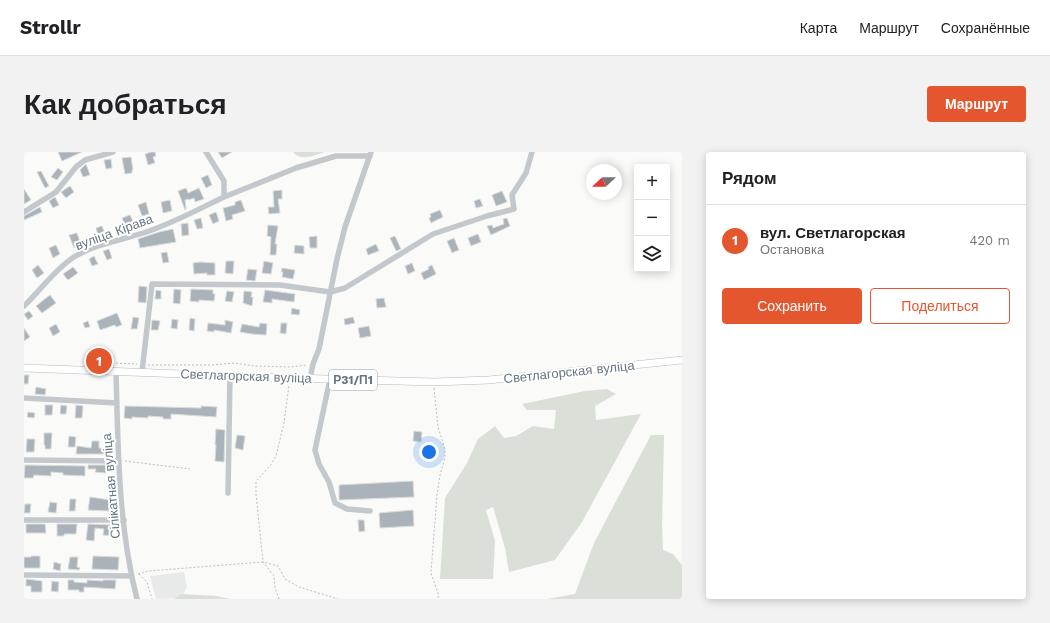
<!DOCTYPE html>
<html lang="ru">
<meta charset="utf-8">
<style>
body{margin:0;font-family:"Work Sans",sans-serif;background:#f2f2f2;color:#202124}
.controls{position:absolute;right:12px;top:12px;display:grid;overflow:hidden;border-radius:4px;box-shadow:0 2px 10px #0003}
.controls button{width:36px;height:36px;display:grid;place-items:center;padding:0;border:0;border-bottom:1px solid #e0e0e0;background:#fff;color:#202124;font:20px sans-serif}
.compass{position:absolute;left:562px;top:12px;width:36px;height:36px;border-radius:50%;background:#fff;box-shadow:0 2px 10px #0003;rotate:248deg}
.you{position:absolute;left:405px;top:300px;width:14px;height:14px;margin:-10px;border:3px solid #fff;border-radius:50%;background:#1a73e8;box-shadow:0 0 0 6px #1a73e833}
.badge{display:grid;place-items:center;width:26px;height:26px;border-radius:50%;background:#e4572e;color:#fff;font-size:13px;font-weight:700}
.pin{position:absolute;translate:-50% -50%;border:2px solid #fff;box-shadow:0 1px 4px #0006}
.list{margin:0;padding:0;list-style:none}
h2{display:flex;justify-content:space-between;align-items:center;height:52px;margin:0;padding:0 16px;font-size:17px}
h2 small{font-size:13px;font-weight:400;color:#757577}
.list li{display:grid;grid-template-columns:26px 1fr auto;gap:12px;align-items:center;box-sizing:border-box;height:72px;padding:0 16px;border-top:1px solid #e0e0e0}
.list b{display:block;font-size:15px;white-space:nowrap}
.list p{margin:0;font-size:13px;white-space:nowrap;color:#757577}
.list em{font-size:13px;font-style:normal;color:#757577}
.actions{display:flex;gap:8px;padding:12px 16px}
.actions a{flex:1;padding:9px 0;border:1px solid #e4572e;border-radius:4px;text-align:center;font-size:14px;color:#e4572e}
.actions .main{background:#e4572e;color:#fff}
.icon{flex:none;width:22px;height:22px;fill:none;stroke:currentColor;stroke-width:2;stroke-linecap:round;stroke-linejoin:round}
.map{position:relative;flex:none;width:658px;height:447px;overflow:hidden;border-radius:4px}
header{display:flex;align-items:center;gap:24px;box-sizing:border-box;height:56px;padding:0 20px;background:#fff;border-bottom:1px solid #e0e0e0}
header strong{font-size:19px}
nav{display:flex;gap:22px;margin-inline-start:auto;font-size:14px}
.intro{display:flex;align-items:center;justify-content:space-between;box-sizing:border-box;height:96px;padding:0 24px}
h1{margin:0;font-size:28px}
.button{padding:10px 18px;border-radius:4px;background:#e4572e;color:#fff;font-size:14px;font-weight:700}
main{display:flex;gap:24px;padding:0 24px}
aside{flex:1;background:#fff;border-radius:4px;box-shadow:0 2px 10px #0003}
.map>svg:first-child{display:block}
</style>
<header>
<strong>Strollr</strong>
<nav><a>Карта</a><a>Маршрут</a><a>Сохранённые</a></nav>
</header>
<div class="intro"><h1>Как добраться</h1><a class="button">Маршрут</a></div>
<main>
<div class="map">
<svg width="658" height="447" viewBox="0 0 658 447">
<rect width="100%" height="100%" fill="#fafaf8"/>
<path fill="#e8e9e9" d="M160,420L163,435L157,446L132,447L126,424Z"/>
<path fill="#dadfd7" d="M269,0H301C291,3 277,10 269,0Z
M583,237L592,242L571,254L572,268L617,262L558,370L531,408L485,420L481,396L469,355L462,358L471,389L469,427H416L421,346L443,311L454,287L471,274L480,286L492,284L509,274L530,277L532,258H503L498,252L561,239Z
M627,283H640L638,373L639,398L649,402L658,413V447H523L551,442L570,391Z
M157,442L193,444L206,447H150Z"/>
<path fill="#aab3b9" stroke="#dcdcda" d="M34,0H58L38,9Z
M127,0H131L132,4L129,5L131,11L124,13L121,2Z
M194,0H208L198,6Z
M107,5L109,18H108V21L101,22L98,6Z
M87,7L88,16L82,17L80,8Z
M62,12L66,23L59,25L56,18Z
M34,16L39,20L33,28L27,25Z
M17,19L25,34L21,36L13,20Z
M184,23L188,33L182,36L177,26Z
M46,34L50,40L42,46L37,40Z
M162,36L164,41L175,36L180,47L171,50L170,46L165,48V47L161,48L162,57L161,58L154,39Z
M0,37L7,48L0,52Z
M258,38V47H254L256,61L245,62L244,55H250L249,39Z
M478,39L483,50L472,54L468,43Z
M31,45L35,53L29,56L25,49Z
M456,47L459,54L452,56L450,49Z
M146,48L148,59L139,61L137,50Z
M217,48L221,59L208,63L209,67L202,69L199,56L211,53V50Z
M122,50L125,62L118,64L114,53Z
M16,55L18,60L0,68V64Z
M416,58L419,65L407,71L405,66L407,65L406,62Z
M192,60L195,69L189,72L185,63Z
M106,63L110,71L101,74L98,66Z
M177,66L179,76L173,77L170,68Z
M483,66L486,74L467,83L463,74L468,73L469,76L480,72L479,67Z
M164,71L165,83L158,84L157,72Z
M244,73L254,74L251,92H253L252,103H246L247,85L243,84Z
M78,74L82,84L75,87L72,76Z
M149,77L152,90L116,96L114,87L135,80Z
M53,81L57,93L50,96L45,83Z
M454,82L457,90L447,94L444,86Z
M293,84V96H286L285,85Z
M371,84L377,97L372,99L366,86Z
M430,86L435,98L428,101L423,89Z
M352,92L355,99L344,103L342,97Z
M32,93L36,102L29,106L25,96Z
M271,93L280,94V102L270,101Z
M85,97L88,106L83,108L79,99Z
M143,100L145,110L139,111L137,101Z
M70,104L74,112L68,114L65,107Z
M202,109H210L209,122L201,121Z
M240,109L249,111L247,122L238,121Z
M176,110L191,111V123H183V121L170,122L169,111Z
M388,111L391,119L384,122L381,114Z
M14,113L20,121L13,126L8,118Z
M408,113L412,122L400,128L397,121L405,117L404,115Z
M49,115L54,121L44,128L39,122Z
M258,116L271,118L269,127L258,125L259,120H257Z
M224,117L233,118L231,129L222,128Z
M115,134L123,135L122,151L114,150Z
M150,137L157,138L156,152L149,151Z
M167,137L189,138V142H191L190,149L175,148V150L166,149Z
M132,138L137,139V147H131Z
M241,138L271,142L270,150L248,147V151L239,150Z
M203,139L210,140L208,150L201,149Z
M220,139L228,140L227,145H229L228,154L219,151Z
M26,143L32,151L18,161L12,154Z
M360,146L362,155L353,156L352,147Z
M268,156L276,158L275,163L267,162Z
M5,159L9,164L4,168L0,162Z
M93,161L98,173L92,175L91,173L76,178L73,169Z
M109,165L115,166L113,177H107Z
M329,165L331,171L321,173L320,167Z
M166,166L171,167L170,179L165,178Z
M148,167L154,168L153,177L147,176Z
M128,168L136,169L134,178H127Z
M201,168L209,170L207,181L190,178V180L183,179L184,171L201,173Z
M64,169L66,175L61,176L59,171Z
M236,171L243,172L242,183L228,182L216,180L218,172L235,175Z
M257,171H263L262,182L256,181Z
M32,172L36,180L29,184L25,176Z
M345,174L347,184L336,186L334,176Z
M0,176L6,185L0,189Z
M0,223H5L4,232H0Z
M12,235L22,237L21,243L11,242Z
M21,253H29L28,263H21Z
M37,253L43,254L42,262H36Z
M52,253L59,254L58,266H51Z
M101,254L177,256V254L193,255L192,265L147,262V267H139V265L124,264V266L108,265V267L100,266Z
M4,260L11,261L10,266L3,265Z
M192,277L201,278L200,310L191,309L192,293H191Z
M390,279L398,280L397,290L389,289Z
M20,281H28L27,297H21V293H20Z
M213,283L221,284L219,298L211,296Z
M45,284L52,285L51,295H44Z
M3,287H11L10,300H2Z
M68,289H75V296L83,297V302H52L53,294L67,296Z
M1,313L61,314V324L39,323V321L27,320V324L10,323L9,326H0Z
M64,313H82V321L71,320L72,317H64Z
M389,329L390,345L315,348V333Z
M66,345L86,348L85,359L64,358Z
M46,347H52L51,359H45Z
M26,350L33,351L32,361L24,360Z
M1,352H7L6,361H0Z
M389,358L390,374L356,376L355,361Z
M334,368H340L341,379L335,380Z
M2,372H21L22,381H2Z
M33,372H53L52,382H40V384H33Z
M64,372L89,373L88,384L79,383L80,377L71,376L70,389L62,388Z
M7,404H16V416H0V405H7Z
M69,404L95,405L94,418L68,417Z
M46,405H54L53,415L56,416L55,418L44,417Z
M30,410L37,412L36,419L29,417Z
M2,427L18,429V440H7V434H2Z
M44,428H50V430L63,431V428L79,429V428H92L91,437L60,435V440H55V438H44Z
M28,429L35,430L34,440L27,439Z"/>
<g fill="none" stroke-linecap="round" stroke-linejoin="round">
<g stroke="#b5babe" stroke-width="8">
<path id="major" d="M0,216L266,226L410,230L465,228L658,208"/>
</g>
<path stroke="#bbbfc2" stroke-width="1" stroke-dasharray="2 2" stroke-linecap="butt" d="M84,211L113,212
M124,213H188L210,211L230,214L266,215L283,213
M410,236L414,275L421,297V306L416,323L413,343L407,421L415,444L413,447
M101,309L166,317
M114,422L124,419L239,410L254,414L261,427L275,435L314,447
M115,422L123,430L128,447
M255,447L251,436L250,424L239,410L232,342V329L246,314L252,304L260,271L265,233"/>
<path stroke="#c3c8cc" stroke-width="5.5" d="M200,45L272,16L312,4H346
M0,60L32,40L52,15L61,8L89,0
M0,154C16,139 31,117 50,105C73,91 100,88 125,79C151,70 175,57 200,45V29L182,0
M92,219C94,295 94,373 113,447
M118,220L128,132L256,133L306,140L321,136L409,82L463,64L490,57L488,43L502,21L508,0
M286,226L289,212L295,197L313,107L321,75L347,0
M306,227L291,298L295,312L305,330L311,351L323,357L346,359
M0,246L93,251
M0,308L95,309
M204,341L206,223
M0,368H100
M0,423L107,424"/>
<use href="#major" stroke="#fff" stroke-width="7"/>
</g>
<g text-anchor="middle" dominant-baseline="central" stroke-width="4" stroke-linejoin="round" paint-order="stroke">
<rect fill="#fff" stroke="#939fa8" stroke-width="1" x="305" y="218" width="48" height="20" rx="3"/>
<g font-size="12" font-weight="bold" fill="#657683">
<text x="329" y="228">Р31/П1</text>
</g>
<g font-size="13" fill="#657683" stroke="#fff">
<text transform="translate(90 80) rotate(-20)">вуліца Кірава</text>
<text transform="translate(545 220) rotate(-6)">Светлагорская вуліца</text>
<text transform="translate(222 224) rotate(2)">Светлагорская вуліца</text>
<text transform="translate(87 334) rotate(-95)">Сілікатная вуліца</text>
</g>
</g>
</svg>
<div class="controls">
<button>+</button>
<button>−</button>
<button><svg class="icon" aria-label="layers" viewBox="0 0 24 24"><path d="M12 4l9 5-9 5-9-5zM3 14l9 5 9-5"/></svg></button>
</div>
<svg class="compass" viewBox="-18 -18 36 36"><path d="M0-13l5 13h-10z" fill="#e53935"/><path d="M0 13l5-13h-10z" fill="#757577"/></svg>
<div class="you"></div>
<div class="pin badge" style="left:75px;top:209px">1</div>
</div>
<aside>
<h2>Рядом<small></small></h2>
<ul class="list">
<li><span class="badge">1</span><div><b>вул. Светлагорская</b><p>Остановка</p></div><em>420 m</em></li>
</ul>
<div class="actions"><a class="main">Сохранить</a><a>Поделиться</a></div>
</aside>
</main>
